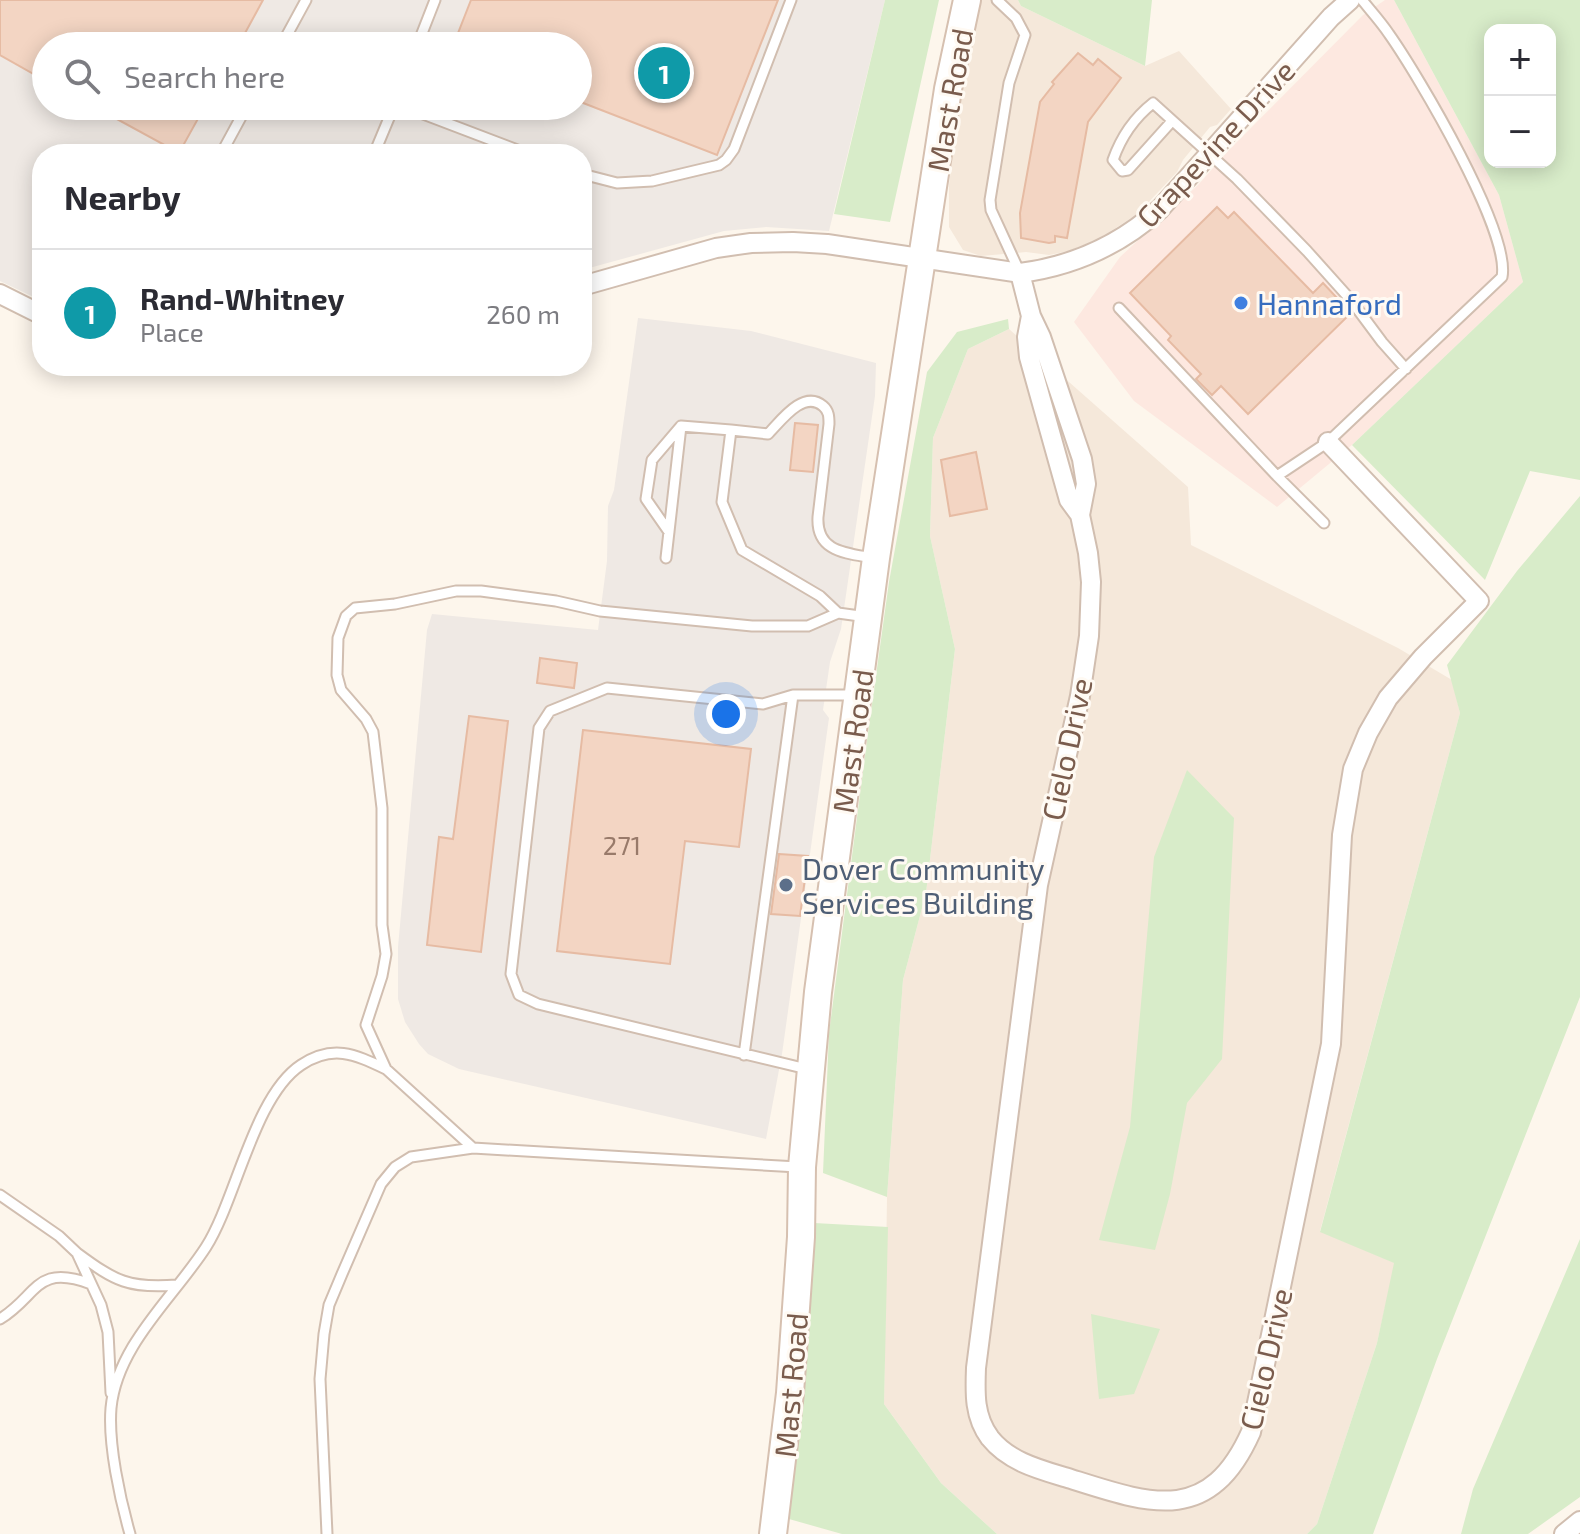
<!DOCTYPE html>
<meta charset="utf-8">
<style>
body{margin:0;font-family:"Exo 2",sans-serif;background:#f7f7f7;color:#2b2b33}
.controls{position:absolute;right:24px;top:24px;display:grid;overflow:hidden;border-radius:16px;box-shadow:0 4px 20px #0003}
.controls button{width:72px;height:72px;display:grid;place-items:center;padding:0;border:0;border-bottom:2px solid #e1e1e2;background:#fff;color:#2b2b33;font:40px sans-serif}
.you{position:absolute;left:726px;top:714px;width:28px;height:28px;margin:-20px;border:6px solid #fff;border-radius:50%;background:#1a73e8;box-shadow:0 0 0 12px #1a73e833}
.badge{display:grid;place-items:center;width:52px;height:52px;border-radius:50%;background:#111827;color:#fff;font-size:26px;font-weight:700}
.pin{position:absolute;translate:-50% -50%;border:4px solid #fff;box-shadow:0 2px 8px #0006}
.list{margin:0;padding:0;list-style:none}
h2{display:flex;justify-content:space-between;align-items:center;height:104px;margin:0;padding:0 32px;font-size:34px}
h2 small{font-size:26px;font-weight:400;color:#7c7c81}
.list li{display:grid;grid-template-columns:52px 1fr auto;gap:24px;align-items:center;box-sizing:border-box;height:128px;padding:0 32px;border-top:2px solid #e1e1e2}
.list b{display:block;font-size:30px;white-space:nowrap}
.list p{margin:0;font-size:26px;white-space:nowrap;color:#7c7c81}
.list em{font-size:26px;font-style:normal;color:#7c7c81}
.icon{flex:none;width:44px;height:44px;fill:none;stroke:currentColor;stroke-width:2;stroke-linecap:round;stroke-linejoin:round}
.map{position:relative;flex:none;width:1580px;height:1534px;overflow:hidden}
.search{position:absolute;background:#fff;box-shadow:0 4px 20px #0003;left:32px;top:32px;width:560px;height:88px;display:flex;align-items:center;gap:20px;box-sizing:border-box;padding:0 28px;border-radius:44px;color:#7c7c81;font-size:30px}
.panel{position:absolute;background:#fff;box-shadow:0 4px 20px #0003;left:32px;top:144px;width:560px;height:232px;border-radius:32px}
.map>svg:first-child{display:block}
</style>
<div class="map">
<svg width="1580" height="1534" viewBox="0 0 1580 1534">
<rect width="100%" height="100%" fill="#fdf6ec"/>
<path fill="#f5e8da" d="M981,0H1018L1021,6L1145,66L1179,51L1231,109L1217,125L1210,127L1183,160L1177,172L1145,206L1133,217L1100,238L1069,251L1049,255L1026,252L981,256L963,250L949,227V185L961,85Z
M1009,329L1188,487L1191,545L1398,648L1452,680L1460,713L1320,1231L1395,1263L1377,1343L1317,1524L1307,1534H997L941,1483L884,1404L887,1197L903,980L926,893L955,649L930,536L933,438L968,349Z"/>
<path fill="#fde8e0" d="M1385,0H1394L1499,195L1523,282L1352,445L1277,507L1134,401L1074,322L1120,257L1198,185L1229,150L1363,15Z"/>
<path fill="#efe9e4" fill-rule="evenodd" d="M0,0H885L829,231L766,227L724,231L582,270V154H42V301L0,281ZM46,46H578V106H46Z
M638,318L751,331L876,363L875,396L841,629L830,662L823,710L829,718L782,1054L766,1139L459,1069L428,1054L419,1044L405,1022L398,999V947L427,630L432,614L598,630L607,561L608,506L614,490Z"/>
<path fill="#d8ecc9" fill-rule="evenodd" d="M885,0H939L890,222L834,214Z
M1018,0H1152L1145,66L1021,6Z
M1394,0H1580V480L1530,471L1485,580L1352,445L1523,282L1499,195ZM1490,30H1550V162H1490Z
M1008,319L1009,329L968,349L933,438L930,536L955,649L926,893L903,980L887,1197L823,1173L829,1033L868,733L889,582L927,372L957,332Z
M1580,496V997L1437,1359L1373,1534H1307L1317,1524L1377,1343L1394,1263L1320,1232L1460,713L1447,665L1517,571Z
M1187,770L1234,818L1222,1059L1187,1103L1170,1194L1155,1250L1099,1240L1130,1127L1154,857Z
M814,1223L888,1227L884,1404L941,1483L997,1534H842L789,1519Z
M1580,1239V1497L1528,1534H1461L1473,1489Z
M1091,1314L1160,1329L1134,1394L1099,1399Z"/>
<path fill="#f3d5c3" stroke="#e6bba3" stroke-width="2" d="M0,0H263L238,46H46V81L0,55Z
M471,0H778L717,155L578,101V46H453Z
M1078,53L1093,65L1098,59L1121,78L1088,122L1067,238L1055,236V242L1049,243L1021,238L1020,213L1040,102L1054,84L1052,82Z
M93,106H205L179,153Z
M1217,207L1228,218L1234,212L1313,293L1323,283L1351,313L1248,414L1221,386L1212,395L1196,379L1201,374L1168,340L1171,336L1130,293Z
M795,423L818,425L813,472L790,470Z
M976,452L987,509L950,516L941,460Z
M540,658L577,663L574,688L537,683Z
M469,716L508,721L481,952L427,945L439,837L453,839Z
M583,730L751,749L739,847L685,841L670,964L557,951Z
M779,854L808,856L800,916L771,914Z"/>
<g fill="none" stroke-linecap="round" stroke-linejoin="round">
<g stroke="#d1beb0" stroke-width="13">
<path id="lane" d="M997,0L1016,18L1025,35L1009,83L990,200L991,210L1020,273
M281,46L306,0
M417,46L435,0
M402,106L528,154
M1172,121L1128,170L1122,171L1113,160C1121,137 1134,118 1153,103L1237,179L1307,251L1350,299L1382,342L1406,369
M221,154L247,106
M374,154L394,106
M582,174L617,183L652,181L719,165L726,160L734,149L791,0
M1119,308L1277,476L1328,442L1502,277C1511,232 1418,75 1389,34C1381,22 1371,11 1362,0
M1277,476L1324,523
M669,532L646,499L652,460L681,426
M666,558L681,426L731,430
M867,617L838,613L820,596L742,550L722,502L731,430L768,434C780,422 803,389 823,406C829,411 829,417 829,424L818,517C816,552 846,553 873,558
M744,1055L793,695
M807,1069L538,1004L519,995L511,974L539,728L550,711L607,688L763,704L793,695H856
M473,1148L386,1069L366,1025L382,976L386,954L382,925V808L373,732L366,719L341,690L337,675L338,638L346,616L355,608L395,604L456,591H481L556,601L600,611L752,626H808L838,613
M0,1195L59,1236L77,1253L101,1305L108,1332L111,1393
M77,1253C115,1281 129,1289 177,1285
M0,1319C38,1296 35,1263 91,1284
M130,1534C120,1499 108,1444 111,1408C117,1345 174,1297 206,1247C236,1200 254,1096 301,1065C333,1044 354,1054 386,1069
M327,1534L320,1379L324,1334L329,1305L342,1274L381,1184L395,1167L411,1157L473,1148L798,1167"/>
</g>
<g stroke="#d1beb0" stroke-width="22">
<path id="street" d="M1020,273L1031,316L1041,337L1082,459L1086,484L1080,515
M582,286L716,248L751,243L793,242L827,244L1020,273C1074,266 1120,245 1160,209L1331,17L1350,0
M0,294L42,315
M1031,316L1027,337L1029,357L1069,500L1080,515L1088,553L1091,582L1089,636L1080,696L1038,885L976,1368C975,1393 974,1417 990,1438C1010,1463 1042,1470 1071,1479C1150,1504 1209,1526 1251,1432L1331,1044L1342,835L1353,769L1368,733L1388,698L1423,657L1479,601L1328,442
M1564,1534L1580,1521"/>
</g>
<g stroke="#d6c0b0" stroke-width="30">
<path id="secondary" d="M773,1534L790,1393L801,1237L802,1167L818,992L876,558L948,89L967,0"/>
</g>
<use href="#lane" stroke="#fff" stroke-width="9"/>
<use href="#street" stroke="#fff" stroke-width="18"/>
<use href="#secondary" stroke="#fff" stroke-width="26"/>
</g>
<circle fill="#3f7fe0" stroke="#fffaf3" stroke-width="3" cx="1241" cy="303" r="8"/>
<circle fill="#5c6f8a" stroke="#fffaf3" stroke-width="3" cx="786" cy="885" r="8"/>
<g text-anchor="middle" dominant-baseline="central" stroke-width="6" stroke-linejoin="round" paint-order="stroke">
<g font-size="26" fill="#987a6a">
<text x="622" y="844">271</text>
</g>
<g font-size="30" fill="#7a5c4d" stroke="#fffaf3">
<text transform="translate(949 100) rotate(-80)">Mast Road</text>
<text transform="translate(1215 143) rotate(-47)">Grapevine Drive</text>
<text transform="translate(852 741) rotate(-82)">Mast Road</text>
<text transform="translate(1066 749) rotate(-78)">Cielo Drive</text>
<text transform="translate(1265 1359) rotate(-77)">Cielo Drive</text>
<text transform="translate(790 1385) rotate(-85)">Mast Road</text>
</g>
<g font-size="30" fill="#366cbe" stroke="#fffaf3" text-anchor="start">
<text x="1257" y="303">Hannaford</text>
</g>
<g font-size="30" fill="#4e5e75" stroke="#fffaf3" text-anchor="start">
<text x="802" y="868">Dover Community<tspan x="802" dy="34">Services Building</tspan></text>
</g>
</g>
</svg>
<div class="controls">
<button>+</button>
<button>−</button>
</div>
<div class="you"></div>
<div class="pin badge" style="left:664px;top:73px;background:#0f9aa8">1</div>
<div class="search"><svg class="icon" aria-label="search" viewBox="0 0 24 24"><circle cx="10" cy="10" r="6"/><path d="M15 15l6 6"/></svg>Search here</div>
<section class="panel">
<h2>Nearby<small></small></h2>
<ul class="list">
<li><span class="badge" style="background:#0f9aa8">1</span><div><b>Rand-Whitney</b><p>Place</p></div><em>260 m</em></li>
</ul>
</section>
</div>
